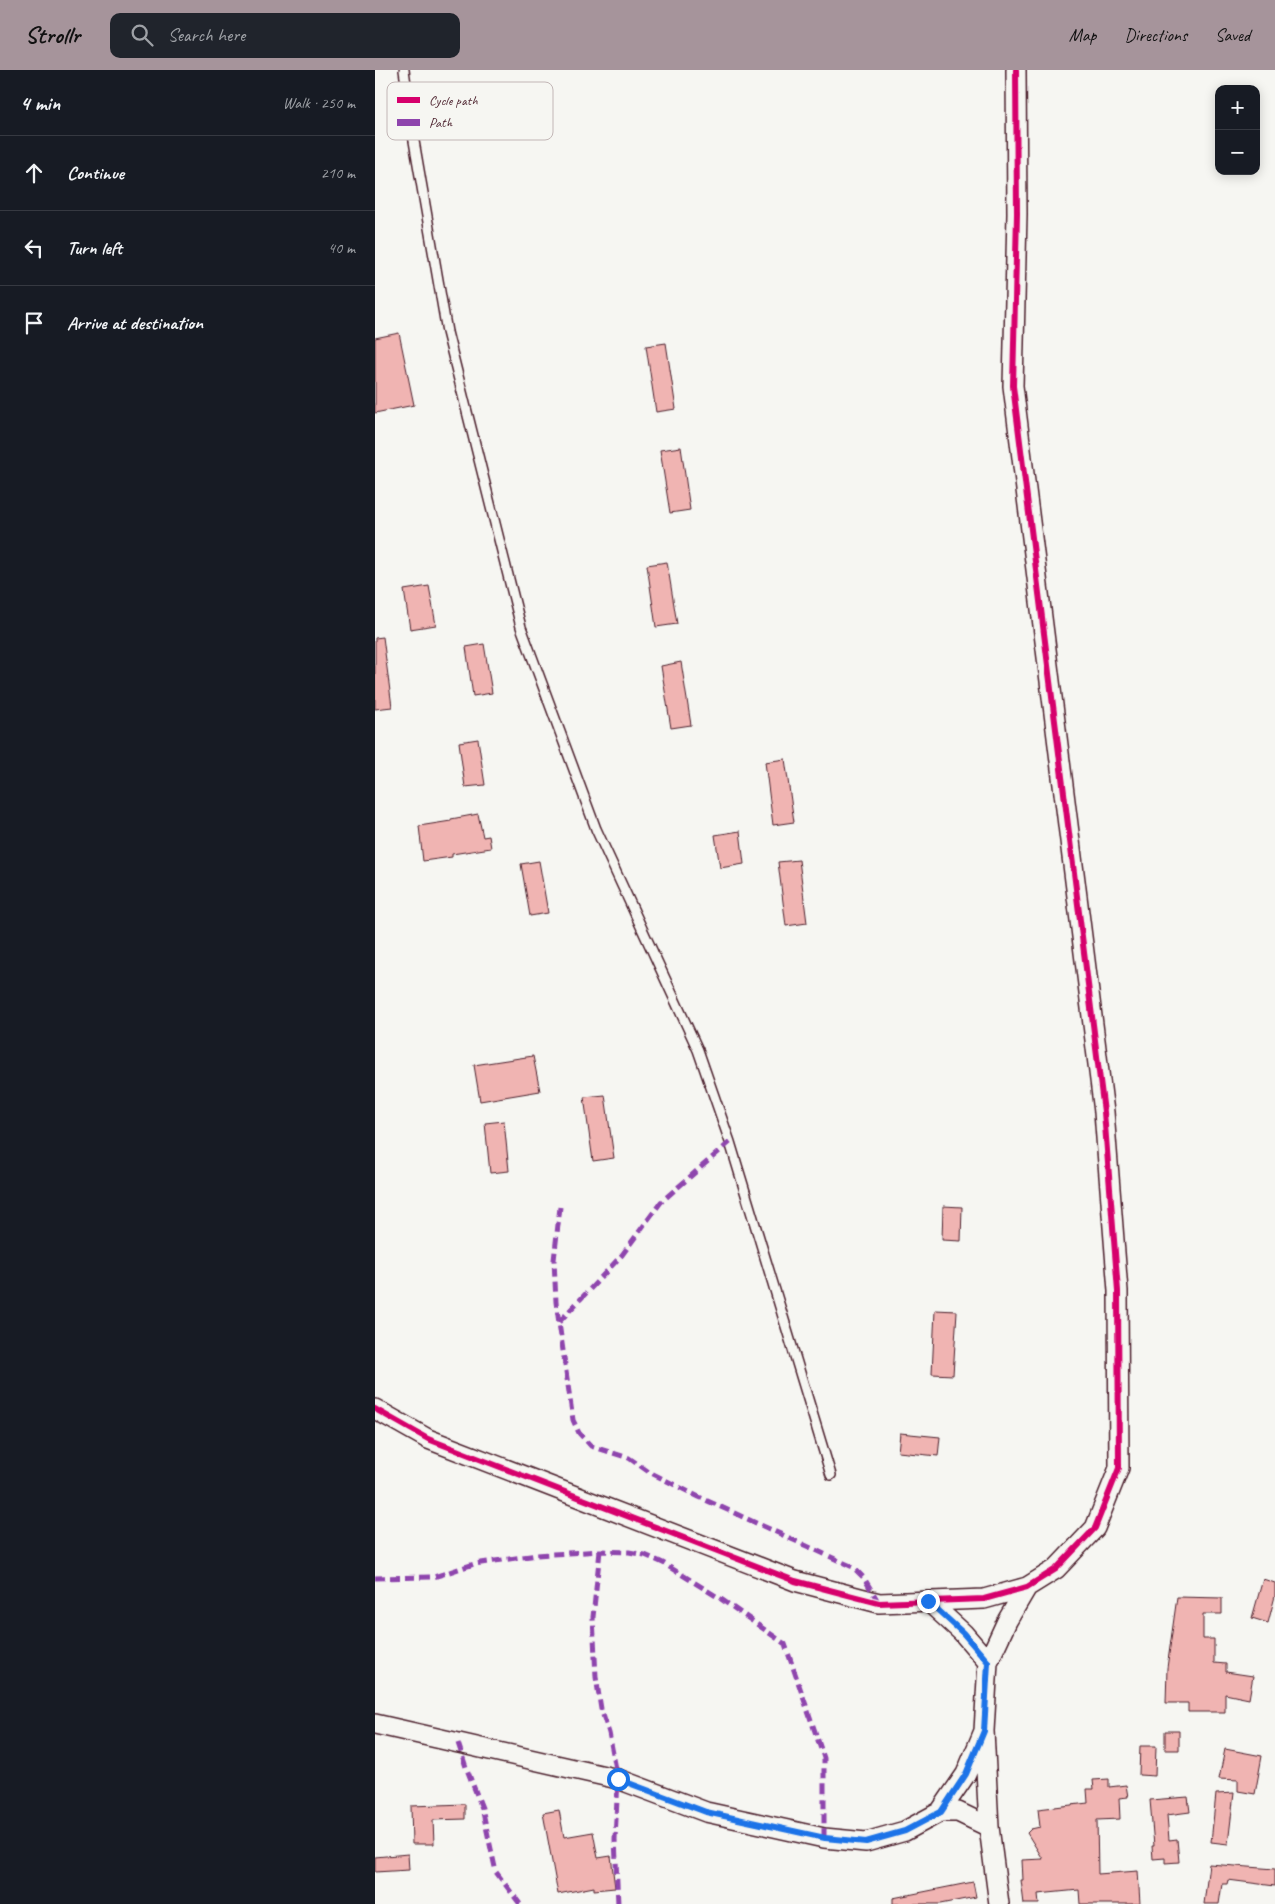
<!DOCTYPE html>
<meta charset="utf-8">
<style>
body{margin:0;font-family:Caveat,sans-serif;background:#20242c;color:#f1f3f6}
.controls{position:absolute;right:15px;top:15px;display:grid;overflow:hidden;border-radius:10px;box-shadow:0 2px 12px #0003}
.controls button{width:45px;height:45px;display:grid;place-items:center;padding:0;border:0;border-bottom:1px solid #363941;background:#171b24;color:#f1f3f6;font:25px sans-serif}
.stop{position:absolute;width:15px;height:15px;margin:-11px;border:4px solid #1a73e8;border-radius:50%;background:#fff}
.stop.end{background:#1a73e8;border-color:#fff;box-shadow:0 1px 5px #0008}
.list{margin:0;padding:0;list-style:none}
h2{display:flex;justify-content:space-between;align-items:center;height:65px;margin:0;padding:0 20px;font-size:21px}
h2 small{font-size:16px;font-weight:400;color:#9ea1a6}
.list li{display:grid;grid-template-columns:32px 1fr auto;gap:15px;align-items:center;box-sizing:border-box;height:75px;padding:0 20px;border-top:1px solid #363941}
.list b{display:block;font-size:19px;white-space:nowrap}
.list em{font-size:16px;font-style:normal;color:#9ea1a6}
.icon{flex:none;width:28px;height:28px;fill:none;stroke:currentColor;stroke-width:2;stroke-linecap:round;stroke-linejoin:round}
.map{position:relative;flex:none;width:900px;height:1834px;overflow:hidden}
header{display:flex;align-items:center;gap:30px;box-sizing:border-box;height:70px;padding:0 25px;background:#a6949b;color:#111}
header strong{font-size:24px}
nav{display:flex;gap:28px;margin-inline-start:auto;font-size:18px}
.search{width:350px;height:45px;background:#20242c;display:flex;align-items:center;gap:12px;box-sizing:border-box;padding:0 18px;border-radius:10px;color:#9ea1a6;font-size:19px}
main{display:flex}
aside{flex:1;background:#171b24}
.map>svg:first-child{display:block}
</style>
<header>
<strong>Strollr</strong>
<div class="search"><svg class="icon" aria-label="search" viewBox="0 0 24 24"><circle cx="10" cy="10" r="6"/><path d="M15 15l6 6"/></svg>Search here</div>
<nav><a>Map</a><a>Directions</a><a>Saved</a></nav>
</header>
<main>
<aside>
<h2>4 min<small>Walk · 250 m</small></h2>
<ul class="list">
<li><svg class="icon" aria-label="ahead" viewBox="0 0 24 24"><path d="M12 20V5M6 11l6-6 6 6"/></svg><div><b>Continue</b></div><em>210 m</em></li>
<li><svg class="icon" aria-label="left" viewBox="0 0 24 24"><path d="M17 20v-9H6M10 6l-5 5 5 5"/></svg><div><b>Turn left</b></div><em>40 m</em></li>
<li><svg class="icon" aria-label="arrive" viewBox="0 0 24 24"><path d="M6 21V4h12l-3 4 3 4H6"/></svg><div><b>Arrive at destination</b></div></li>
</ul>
</aside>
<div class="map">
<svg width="900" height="1834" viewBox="0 0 900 1834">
<rect width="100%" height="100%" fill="#f6f6f2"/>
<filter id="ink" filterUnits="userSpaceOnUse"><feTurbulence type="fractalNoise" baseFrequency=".02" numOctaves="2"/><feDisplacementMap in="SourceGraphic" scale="10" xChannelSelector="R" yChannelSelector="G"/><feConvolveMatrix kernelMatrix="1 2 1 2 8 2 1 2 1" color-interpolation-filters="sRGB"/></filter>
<g filter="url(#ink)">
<path fill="#f0b4b2" stroke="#4a1f2b" d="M24,263L39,335L0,343V268Z
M291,273L301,339L281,342L271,276Z
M306,377L315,440L295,443L285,380Z
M292,492L302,554L281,557L272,495Z
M54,516L61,555L35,559L29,520Z
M8,567L17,637L0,639V568Z
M109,574L117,623L98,626L91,577Z
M306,592L316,655L296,658L286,596Z
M103,669L110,715L90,717L84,672Z
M410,689L419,752L398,755L390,692Z
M103,744L108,767L114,766L116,778L77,784V787L48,791L44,756L76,751V749Z
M365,761L369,794L345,798L340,765Z
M424,790L432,853L411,856L403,792Z
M164,791L173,843L155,846L146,794Z
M158,986L165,1021L105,1031L99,995Z
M230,1025L239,1088L218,1091L209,1027Z
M129,1051L134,1101L115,1103L110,1053Z
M568,1136L587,1137L586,1171L567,1170Z
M560,1240L582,1241L578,1305L557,1304Z
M525,1363L565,1367L563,1386L523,1382Z
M888,1509L900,1513V1526L893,1553L877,1548Z
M802,1527L847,1528V1544H828V1569H839V1593L851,1594V1602L878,1606L874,1629L850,1624V1642H813V1633H791L792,1598Z
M790,1661H804V1680H790Z
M765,1676H781L780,1706L764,1705Z
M850,1679L887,1686L880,1724L863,1721V1710L844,1709Z
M734,1709V1717L751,1715L753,1727L744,1728L745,1749L722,1750L723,1804L763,1801L765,1834H705L704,1820L663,1824L664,1834H649L646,1810H648L647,1790L668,1789L652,1763L656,1759L665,1757L663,1739L713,1733L712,1719H719L718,1710Z
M859,1723L853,1774L836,1772L841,1724Z
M813,1727L815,1742L792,1745L794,1770L802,1769L804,1792L790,1793V1788L778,1789L777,1776H779L775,1730Z
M90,1734V1749L58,1750L59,1774H37L36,1736Z
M184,1740L189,1767L218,1762L223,1788L236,1786L240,1818L219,1820V1817L183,1824L168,1743Z
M33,1784L34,1800L0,1802V1787Z
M834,1794L900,1799V1816L853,1810L852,1814H847L844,1834H829Z
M598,1812L601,1827L565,1834H518V1828Z"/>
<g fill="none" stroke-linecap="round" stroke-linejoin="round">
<g stroke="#4a1f2b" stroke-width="12">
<path id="lane" d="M29,0L39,71L72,262L146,557L221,759L323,980L355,1072L456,1405"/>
</g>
<g stroke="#4a1f2b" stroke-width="22">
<path id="street" d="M0,1339L53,1369L420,1511L504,1533L609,1529L652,1517L681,1499L720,1458L744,1398L743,1221L729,1042L638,316L642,144L641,0
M553,1531L588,1563L613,1592
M0,1654L243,1709L331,1742L449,1768L491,1772L530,1761L565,1742L591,1704L609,1661
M565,1742H583L614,1757
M624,1834L614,1757L609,1661L613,1592L632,1551L652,1517"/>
</g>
<use href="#lane" stroke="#f6f6f2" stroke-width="9"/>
<use href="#street" stroke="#f6f6f2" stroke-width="19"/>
<path stroke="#8e44ad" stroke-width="5" stroke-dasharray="10 5" stroke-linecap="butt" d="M185,1137L179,1190L181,1232L198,1350L204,1363L216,1376L254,1388L274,1402L324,1427L478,1497L489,1508L504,1533
M184,1252L247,1185L286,1132L355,1072
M225,1481L218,1547L221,1607L226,1639L234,1663L243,1709L240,1769L243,1834
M0,1508L59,1507L99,1494L162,1485L225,1481L254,1482L270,1485L288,1493L346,1529L410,1574L449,1688V1768
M83,1673L91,1697L107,1738L121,1802L145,1834"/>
<g stroke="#f6f6f2" stroke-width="9">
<path id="cycleway" d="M0,1339L53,1369L420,1511L504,1533L609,1529L652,1517L681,1499L720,1458L744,1398L743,1221L729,1042L638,316L642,144L641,0"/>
</g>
<use href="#cycleway" stroke="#d6006c" stroke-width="6"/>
</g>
</g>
<g fill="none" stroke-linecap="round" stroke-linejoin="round" filter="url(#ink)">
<path stroke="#1a73e8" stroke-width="6" d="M243,1709L331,1742L450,1768L491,1772L530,1761L566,1742L591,1704L609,1661L613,1592L588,1563L553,1531"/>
</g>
<rect x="12" y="12" width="166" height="58" rx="8" fill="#f6f6f2" stroke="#c2b6b6" stroke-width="1"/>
<rect x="22" y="27" width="23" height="6" fill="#d6006c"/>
<rect x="22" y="49" width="23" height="7" fill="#8e44ad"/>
<g font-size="14" fill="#4a1f2b">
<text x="54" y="35">Cycle path</text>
<text x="54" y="57">Path</text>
</g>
</svg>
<div class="controls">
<button>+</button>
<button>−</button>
</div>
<div class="stop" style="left:243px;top:1709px"></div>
<div class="stop end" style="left:553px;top:1531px"></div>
</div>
</main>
